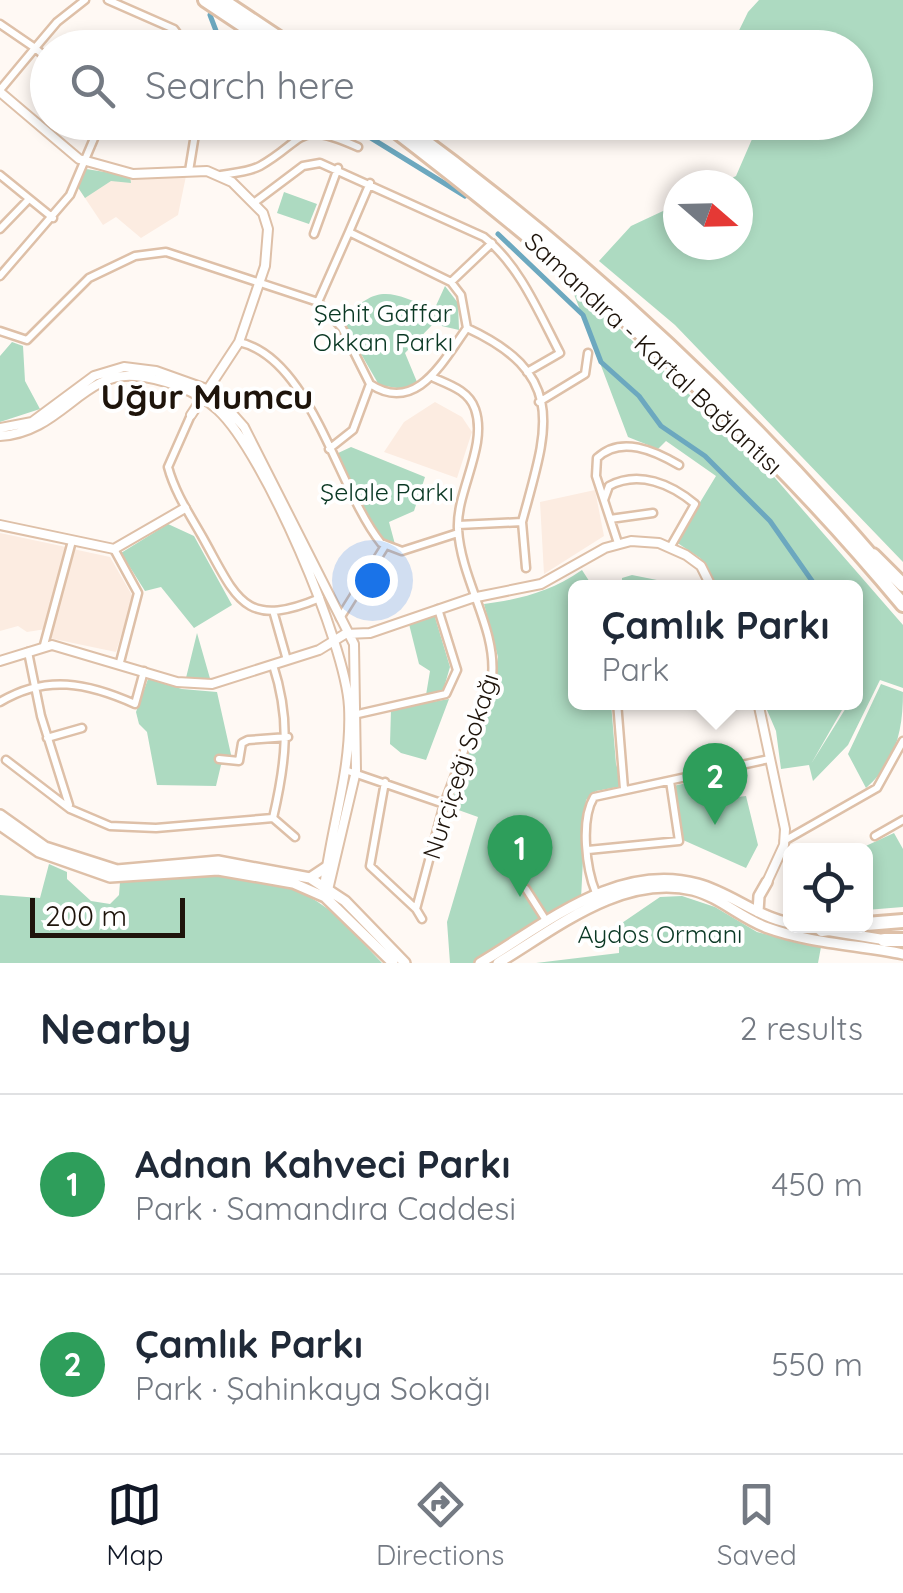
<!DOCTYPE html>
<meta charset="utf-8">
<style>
body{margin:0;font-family:Quicksand,sans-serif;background:#f6f6f7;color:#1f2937}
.controls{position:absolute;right:30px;bottom:30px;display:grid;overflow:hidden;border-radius:15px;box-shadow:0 5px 15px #0003}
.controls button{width:90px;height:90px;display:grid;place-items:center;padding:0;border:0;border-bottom:2px solid #e0e1e3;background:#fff;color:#1f2937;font:50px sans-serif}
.compass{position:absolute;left:663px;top:170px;width:90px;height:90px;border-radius:50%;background:#fff;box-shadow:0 5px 15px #0003;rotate:110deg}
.scale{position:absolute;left:30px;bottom:25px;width:155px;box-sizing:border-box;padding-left:10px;border:5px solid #1e140b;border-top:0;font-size:28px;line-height:35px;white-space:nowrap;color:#1e140b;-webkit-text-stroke:8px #fff;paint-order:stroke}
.you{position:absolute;left:372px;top:580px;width:35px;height:35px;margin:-25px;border:8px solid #fff;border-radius:50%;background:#1a73e8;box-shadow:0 0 0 15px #1a73e833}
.badge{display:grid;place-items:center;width:65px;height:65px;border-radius:50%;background:#111827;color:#fff;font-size:32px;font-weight:700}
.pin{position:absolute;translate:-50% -82px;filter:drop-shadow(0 2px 5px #0008)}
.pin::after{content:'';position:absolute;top:52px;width:35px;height:30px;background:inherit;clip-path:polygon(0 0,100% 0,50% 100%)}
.popup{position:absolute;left:568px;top:580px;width:295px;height:130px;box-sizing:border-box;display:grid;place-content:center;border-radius:15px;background:#fff;filter:drop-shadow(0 2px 8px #0005);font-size:32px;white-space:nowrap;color:#747a83}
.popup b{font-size:38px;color:#1f2937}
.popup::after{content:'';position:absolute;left:50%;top:100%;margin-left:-20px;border:20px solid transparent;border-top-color:#fff}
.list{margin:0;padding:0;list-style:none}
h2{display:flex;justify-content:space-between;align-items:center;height:130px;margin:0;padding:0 40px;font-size:42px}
h2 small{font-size:32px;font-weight:400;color:#747a83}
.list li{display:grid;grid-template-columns:65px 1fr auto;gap:30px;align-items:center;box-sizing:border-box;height:180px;padding:0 40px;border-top:2px solid #e0e1e3}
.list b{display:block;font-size:38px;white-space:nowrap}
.list p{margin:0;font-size:32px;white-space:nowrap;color:#747a83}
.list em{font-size:32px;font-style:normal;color:#747a83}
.icon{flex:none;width:55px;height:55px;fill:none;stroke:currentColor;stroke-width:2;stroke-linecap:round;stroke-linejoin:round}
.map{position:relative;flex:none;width:903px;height:963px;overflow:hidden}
.search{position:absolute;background:#fff;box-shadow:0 5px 15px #0003;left:30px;right:30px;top:30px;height:110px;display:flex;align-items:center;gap:25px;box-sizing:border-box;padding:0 35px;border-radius:55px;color:#747a83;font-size:38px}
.sheet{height:490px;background:#fff}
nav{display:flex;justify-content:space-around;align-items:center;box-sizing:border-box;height:140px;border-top:2px solid #e0e1e3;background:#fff;font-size:28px;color:#747a83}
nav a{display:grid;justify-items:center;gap:5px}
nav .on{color:#111827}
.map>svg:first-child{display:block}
</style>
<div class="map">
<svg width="903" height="963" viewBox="0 0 903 963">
<rect width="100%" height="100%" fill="#fff9f4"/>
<path fill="#fcece1" d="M86,169L144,179L186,176L178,215L141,238L116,217L103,225L77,186Z
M435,402L462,417L472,432L457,478L384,452L404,422Z
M595,490L604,536L544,574L540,502Z
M0,533L66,547L46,629L27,632L18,626L0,631Z
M73,549L110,557L133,597L116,652L49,638Z"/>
<path fill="#addac1" d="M759,0H903V562L675,325L599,261L631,226L678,204V245H738V185H718L736,176L759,123L856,122V48L731,47L748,12Z
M94,34L139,47L75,44Z
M86,169L130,176L131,183L111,181L85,198L77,186Z
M284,192L317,204L309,224L277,213Z
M569,281L762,463L903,625V688L880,680L848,745L813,781L809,765L781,769L776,731L764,703L781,707L783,703H846L811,764L849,703L855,702L863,652L855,650V588L718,587L700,558L676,542L716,476L666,441L658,449L628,437Z
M445,286L458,303L459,330L433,324L405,353L417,382L403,389L379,385L342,321C377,283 390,291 434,310Z
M12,342L23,346L25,381L40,409L0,422V356Z
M351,447L425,477L414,511L389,522L396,548L380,538L336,454Z
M168,524L194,536L232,605L194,628L161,587L145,591L121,553Z
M582,570L593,587L575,588V702L611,703L616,764L623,786L596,791L586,800L581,899L475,963H450L447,922L478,817L450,807L494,679L498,657L484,604C521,599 550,592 582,570Z
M632,575L667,582L658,587H622V578Z
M434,614L450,667L443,691L426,695L430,671L419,664L409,624Z
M197,633L211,682H185Z
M148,679L182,689L217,692L232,759L221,765L216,786L157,785L147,732L139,724L136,712Z
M881,684L903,692C903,730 896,762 866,788L848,754Z
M449,699L426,760L401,753L390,744L391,709Z
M719,776L721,799L746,796L758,845L746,868L683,840L673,786Z
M894,833L903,849V907L866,910V851L857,850Z
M49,864L67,872V879L91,901L110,904L119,895L120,882C183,875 254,864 313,899C339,914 361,941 382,963H0V895L40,898Z
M682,896L715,907L757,932L821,947L818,963H536L619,953V925L660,897Z"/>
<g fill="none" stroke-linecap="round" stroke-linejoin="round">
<path stroke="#6ca8bf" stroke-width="5" d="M210,15L218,36L232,48
M345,122L465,196
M498,234L583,315L601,362L639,396L661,426L705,456L770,521L817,588"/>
<g stroke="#dec0a8" stroke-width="11">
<path id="minor" d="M108,0L174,29L188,48
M0,24L35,48L0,90
M48,59L35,48L57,22L85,0
M189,171L197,122
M0,175L53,218
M221,175C233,173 249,172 260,166C306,140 296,119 358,147
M255,202L303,166L320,163L484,237C520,266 539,313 560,353L527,372
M0,229L29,199
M349,232L370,183
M314,234L338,168
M0,276L70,195L101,122
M451,282L492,243
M0,331L27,340L89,278L135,256L166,252L318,302L342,328L370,384C417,415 444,359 467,328L461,295L451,282L349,232L318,302
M239,342C311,358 337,488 381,543L402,551L458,533
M539,402L585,374L588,353
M191,415L168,467C175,493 190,515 203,538C237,599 244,630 320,598
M329,449L353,430L370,384
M604,500L609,486C639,470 671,484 695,504L671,546
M610,519L653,513
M522,522L526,568
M458,525L522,522C546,432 571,376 467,328
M618,543L596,476L597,458C621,435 655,451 679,465
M114,549L138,593L120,662
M274,614L287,660
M340,618L385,546
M44,645L72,541
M28,652L41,716L69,805
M0,702C46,674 88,683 135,704L144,671
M617,702L624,789
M710,708L730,702
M358,714L446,694L457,670L438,609
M47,738L82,728
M219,759L239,761L242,743L248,740L288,737
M6,760L70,809L110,826L156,828L273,818C286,762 291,720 273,665
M348,771L444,804
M385,782L370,866L416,909L444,804L492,677C497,628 461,581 458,529C456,491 488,446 475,409C469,391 450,385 434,378
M273,818L295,837
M875,836L903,820
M784,841L877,788L903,741
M588,850L679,841L670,781
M526,889L547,922
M596,893C586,869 580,820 594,797L769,759
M416,909L422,919"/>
</g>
<g stroke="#dec0a8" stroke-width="12">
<path id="tertiary" d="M0,92L79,159L133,174L207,171L232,182L263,213L268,229L265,266L239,342L191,415
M0,428L32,422L94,376L124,367L156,371L212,391L244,427L354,644L356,771L327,894
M0,436C60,433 83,371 135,376C162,378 198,391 218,410C264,452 346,644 349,707C352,770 331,826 324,888
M0,525L114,549L185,508
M0,661L52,645L177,682L212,684L319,650L345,634L370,633L472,598L541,584L605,548L631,541L659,543L686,555L701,566L712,588
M758,702L785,829L784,845L767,882"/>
</g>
<g stroke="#dec0a8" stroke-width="14">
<path id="secondary" d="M0,815L45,847L117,870L218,861L310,878L345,901L405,963
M0,825L39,852L110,877L218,870L293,883L325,897L393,963
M310,878L328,866
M758,912L759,896L767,882
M801,926L886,940
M480,963C546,924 617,862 698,884C731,893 757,917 790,923
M498,963C555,929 622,873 693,890C720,897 742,919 768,928C809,943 860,945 903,954"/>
</g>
<g stroke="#dec0a8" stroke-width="18">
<path id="motorway" d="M205,0L277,48
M222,0L294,48
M384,122C572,265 752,423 903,605
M399,122C573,249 735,397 875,560
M873,555L903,585
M866,924L903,921
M822,930L852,926
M884,940H903"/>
</g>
<use href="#minor" stroke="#fff" stroke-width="6"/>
<use href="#tertiary" stroke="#fff" stroke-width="8"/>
<use href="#secondary" stroke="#fff" stroke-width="9"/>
<use href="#motorway" stroke="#fff" stroke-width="12"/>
</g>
<g text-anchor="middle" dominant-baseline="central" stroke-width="8" stroke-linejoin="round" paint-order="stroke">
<g font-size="25" fill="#0a3824" stroke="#fff">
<text x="383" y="312">Şehit Gaffar<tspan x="383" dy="29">Okkan Parkı</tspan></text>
<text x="387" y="491">Şelale Parkı</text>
<text x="660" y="933">Aydos Ormanı</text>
</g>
<g font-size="25" fill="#1e140b" stroke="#fff">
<text transform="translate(654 353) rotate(43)">Samandıra - Kartal Bağlantısı</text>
<text transform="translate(460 766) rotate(-72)">Nurçiçeği Sokağı</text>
</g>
<g font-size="35" font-weight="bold" fill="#1e140b" stroke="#fff">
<text x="207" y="396">Uğur Mumcu</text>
</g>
</g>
</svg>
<div class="controls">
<button><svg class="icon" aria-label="locate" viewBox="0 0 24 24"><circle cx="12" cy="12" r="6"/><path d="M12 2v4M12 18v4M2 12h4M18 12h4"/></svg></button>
</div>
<svg class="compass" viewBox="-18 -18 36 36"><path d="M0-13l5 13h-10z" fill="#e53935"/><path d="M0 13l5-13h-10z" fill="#747a83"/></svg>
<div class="scale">200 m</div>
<div class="you"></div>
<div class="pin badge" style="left:520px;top:897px;background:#2e9e5b">1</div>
<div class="pin badge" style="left:715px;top:825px;background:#2e9e5b">2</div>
<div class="popup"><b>Çamlık Parkı</b>Park</div>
<div class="search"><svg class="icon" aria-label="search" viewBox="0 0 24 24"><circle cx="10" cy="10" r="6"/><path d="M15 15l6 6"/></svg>Search here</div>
</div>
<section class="sheet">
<h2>Nearby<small>2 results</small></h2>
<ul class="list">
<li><span class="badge" style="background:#2e9e5b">1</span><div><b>Adnan Kahveci Parkı</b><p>Park · Samandıra Caddesi</p></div><em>450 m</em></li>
<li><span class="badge" style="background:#2e9e5b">2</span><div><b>Çamlık Parkı</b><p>Park · Şahinkaya Sokağı</p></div><em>550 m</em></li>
</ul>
</section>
<nav>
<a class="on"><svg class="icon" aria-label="map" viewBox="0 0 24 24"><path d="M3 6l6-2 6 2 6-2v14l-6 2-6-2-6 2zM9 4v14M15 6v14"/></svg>Map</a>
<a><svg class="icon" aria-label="directions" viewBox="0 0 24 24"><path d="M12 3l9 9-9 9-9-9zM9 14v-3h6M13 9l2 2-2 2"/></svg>Directions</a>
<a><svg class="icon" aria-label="saved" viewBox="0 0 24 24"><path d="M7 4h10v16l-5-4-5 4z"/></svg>Saved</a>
</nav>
